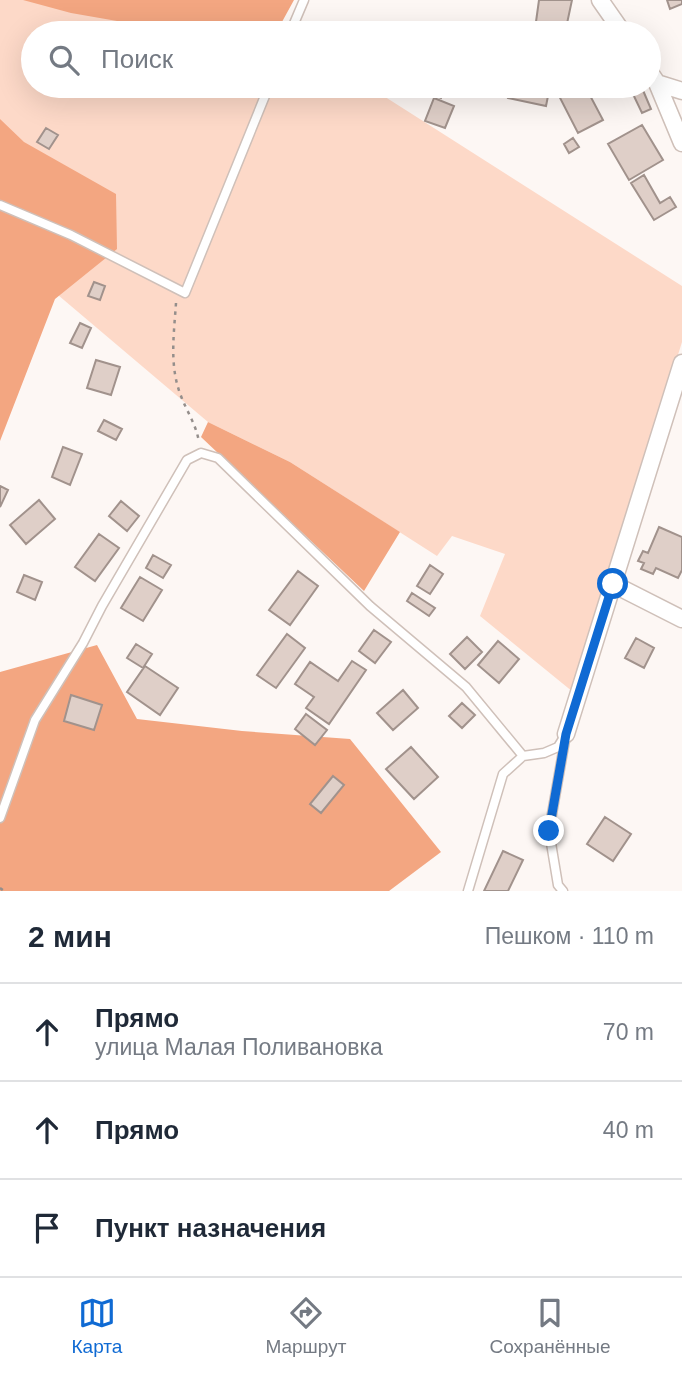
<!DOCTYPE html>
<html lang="ru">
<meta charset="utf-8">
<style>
body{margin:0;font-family:Arial,sans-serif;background:#f6f6f7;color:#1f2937}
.stop{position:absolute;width:21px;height:21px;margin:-16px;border:5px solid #0f6ad3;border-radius:50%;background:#fff}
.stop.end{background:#0f6ad3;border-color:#fff;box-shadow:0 2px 7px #0008}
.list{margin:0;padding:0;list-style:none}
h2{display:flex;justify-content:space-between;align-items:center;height:91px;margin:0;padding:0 28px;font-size:30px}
h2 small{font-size:23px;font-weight:400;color:#747a83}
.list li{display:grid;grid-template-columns:46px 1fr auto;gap:21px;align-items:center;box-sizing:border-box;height:98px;padding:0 28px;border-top:2px solid #e0e1e3}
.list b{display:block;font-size:26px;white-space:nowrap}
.list p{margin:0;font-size:23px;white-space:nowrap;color:#747a83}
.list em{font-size:23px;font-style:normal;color:#747a83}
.icon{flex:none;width:38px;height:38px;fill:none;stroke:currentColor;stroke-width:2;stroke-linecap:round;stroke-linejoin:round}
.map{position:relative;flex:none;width:682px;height:891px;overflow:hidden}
.search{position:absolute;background:#fff;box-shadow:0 7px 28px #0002;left:21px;right:21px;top:21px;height:77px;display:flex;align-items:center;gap:18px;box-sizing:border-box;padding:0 24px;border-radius:38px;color:#747a83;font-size:26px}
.sheet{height:385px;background:#fff}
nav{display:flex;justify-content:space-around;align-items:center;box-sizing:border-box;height:98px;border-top:2px solid #e0e1e3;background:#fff;font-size:19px;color:#747a83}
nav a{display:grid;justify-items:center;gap:4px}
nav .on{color:#0f6ad3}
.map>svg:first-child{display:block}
</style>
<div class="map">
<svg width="682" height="891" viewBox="0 0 682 891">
<rect width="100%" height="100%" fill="#fdf7f4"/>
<path fill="#fdd9c8" d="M0,0H36L197,32H284L285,33H33V86H368L682,286V342L573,692L480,616L505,554L452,536L437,556L290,462L208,422L45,284L25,148L0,125Z"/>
<path fill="#f3a681" d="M23,0H294L277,31L186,33L71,13Z
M0,119L24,142L116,194L117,249L55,299L0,441Z
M208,422L290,462L400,532L364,591L201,437Z
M97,645L137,719L242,731L350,739L441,852L389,891H0V672Z"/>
<path fill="#dfcfc8" stroke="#a1928c" stroke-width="2" d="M539,0H572L565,33L535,29Z
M667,0H682V4L670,9Z
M409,86H445L441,98Z
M510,86H550L546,106L508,98Z
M569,86H585L603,120L578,133L557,92Z
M601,86H616L613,95L599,90Z
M642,88L651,109L642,113L632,92Z
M434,98L454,106L445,128L425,121Z
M642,125L663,160L629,180L608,144Z
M46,128L58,135L49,149L37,142Z
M573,138L579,147L569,153L564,144Z
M644,175L660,203L670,197L676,207L654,220L631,183Z
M94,282L105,286L100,300L88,296Z
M80,323L91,328L82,348L70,343Z
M96,360L120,367L111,395L87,388Z
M104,420L122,429L116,440L98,431Z
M63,447L82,454L70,485L52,477Z
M0,486L8,490L0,507Z
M39,500L55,519L26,544L10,525Z
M121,501L139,516L127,531L109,516Z
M659,527L682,537V570L678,578L656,568L653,574L641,569L644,563L638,561L643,551L648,553Z
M99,534L119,548L95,581L75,567Z
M153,555L171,565L163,578L146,568Z
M430,565L443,574L430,594L417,586Z
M298,571L318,586L290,625L269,610Z
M24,575L42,582L35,600L17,592Z
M140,577L162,590L143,621L121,608Z
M412,593L435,608L429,616L407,601Z
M374,630L391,642L375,663L359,651Z
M287,634L305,648L276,688L257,675Z
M467,637L482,652L465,669L450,654Z
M636,638L654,648L644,668L625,658Z
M498,641L519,659L499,683L478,665Z
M136,644L152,654L143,668L127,658Z
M352,661L366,670L329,724L306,708L314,697L295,684L310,662L338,681Z
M145,666L178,688L160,715L127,692Z
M403,690L418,708L393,730L377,713Z
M71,695L102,705L94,730L64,721Z
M462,703L475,715L462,728L449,716Z
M306,714L327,730L315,745L295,729Z
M411,747L438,777L414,799L386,769Z
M333,776L344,785L321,813L310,804Z
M605,817L631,834L613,861L587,844Z
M503,851L523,860L508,891H484Z"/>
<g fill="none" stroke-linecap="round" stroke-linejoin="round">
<g stroke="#cfc0b9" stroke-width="11">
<path id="service" d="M290,33L304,0
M0,205L71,235L185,293L269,86
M0,818L35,720L83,643L102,606L187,460L201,453L218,458L370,606L466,687L523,756
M468,891L503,774L523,756L544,753L558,747L566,734
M563,891L558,885L549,831L565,740"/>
</g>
<g stroke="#cfc0b9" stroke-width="19">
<path id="minor" d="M600,0L623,33
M649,71L657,83L682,143
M657,83L682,91
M613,584L682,619
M566,734L682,363"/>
</g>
<path stroke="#948e8b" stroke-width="2.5" stroke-dasharray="3.5 5" stroke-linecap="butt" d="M176,303C174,334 169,366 181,396C187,412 196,424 199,442
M0,888L4,891"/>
<use href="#service" stroke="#fff" stroke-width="8"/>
<use href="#minor" stroke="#fff" stroke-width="16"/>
</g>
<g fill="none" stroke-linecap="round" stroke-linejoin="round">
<path stroke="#0f6ad3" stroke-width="9" d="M549,831L566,734L613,584"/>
</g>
</svg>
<div class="stop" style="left:613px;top:584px"></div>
<div class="stop end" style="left:549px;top:831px"></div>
<div class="search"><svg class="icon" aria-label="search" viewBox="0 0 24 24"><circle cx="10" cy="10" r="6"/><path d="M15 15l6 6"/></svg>Поиск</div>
</div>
<section class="sheet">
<h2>2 мин<small>Пешком · 110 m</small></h2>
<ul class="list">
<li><svg class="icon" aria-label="ahead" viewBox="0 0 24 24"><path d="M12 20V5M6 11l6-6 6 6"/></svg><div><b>Прямо</b><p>улица Малая Поливановка</p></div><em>70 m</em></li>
<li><svg class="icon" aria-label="ahead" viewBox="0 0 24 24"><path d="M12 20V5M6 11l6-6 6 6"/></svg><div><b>Прямо</b></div><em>40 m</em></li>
<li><svg class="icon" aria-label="arrive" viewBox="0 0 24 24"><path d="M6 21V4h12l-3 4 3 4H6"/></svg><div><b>Пункт назначения</b></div></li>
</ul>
</section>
<nav>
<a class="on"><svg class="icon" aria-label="map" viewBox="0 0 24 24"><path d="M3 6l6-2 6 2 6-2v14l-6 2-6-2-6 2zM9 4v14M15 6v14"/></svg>Карта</a>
<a><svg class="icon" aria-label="directions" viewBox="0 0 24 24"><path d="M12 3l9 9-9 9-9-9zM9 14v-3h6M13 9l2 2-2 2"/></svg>Маршрут</a>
<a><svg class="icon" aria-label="saved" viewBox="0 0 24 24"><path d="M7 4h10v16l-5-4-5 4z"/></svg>Сохранённые</a>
</nav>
